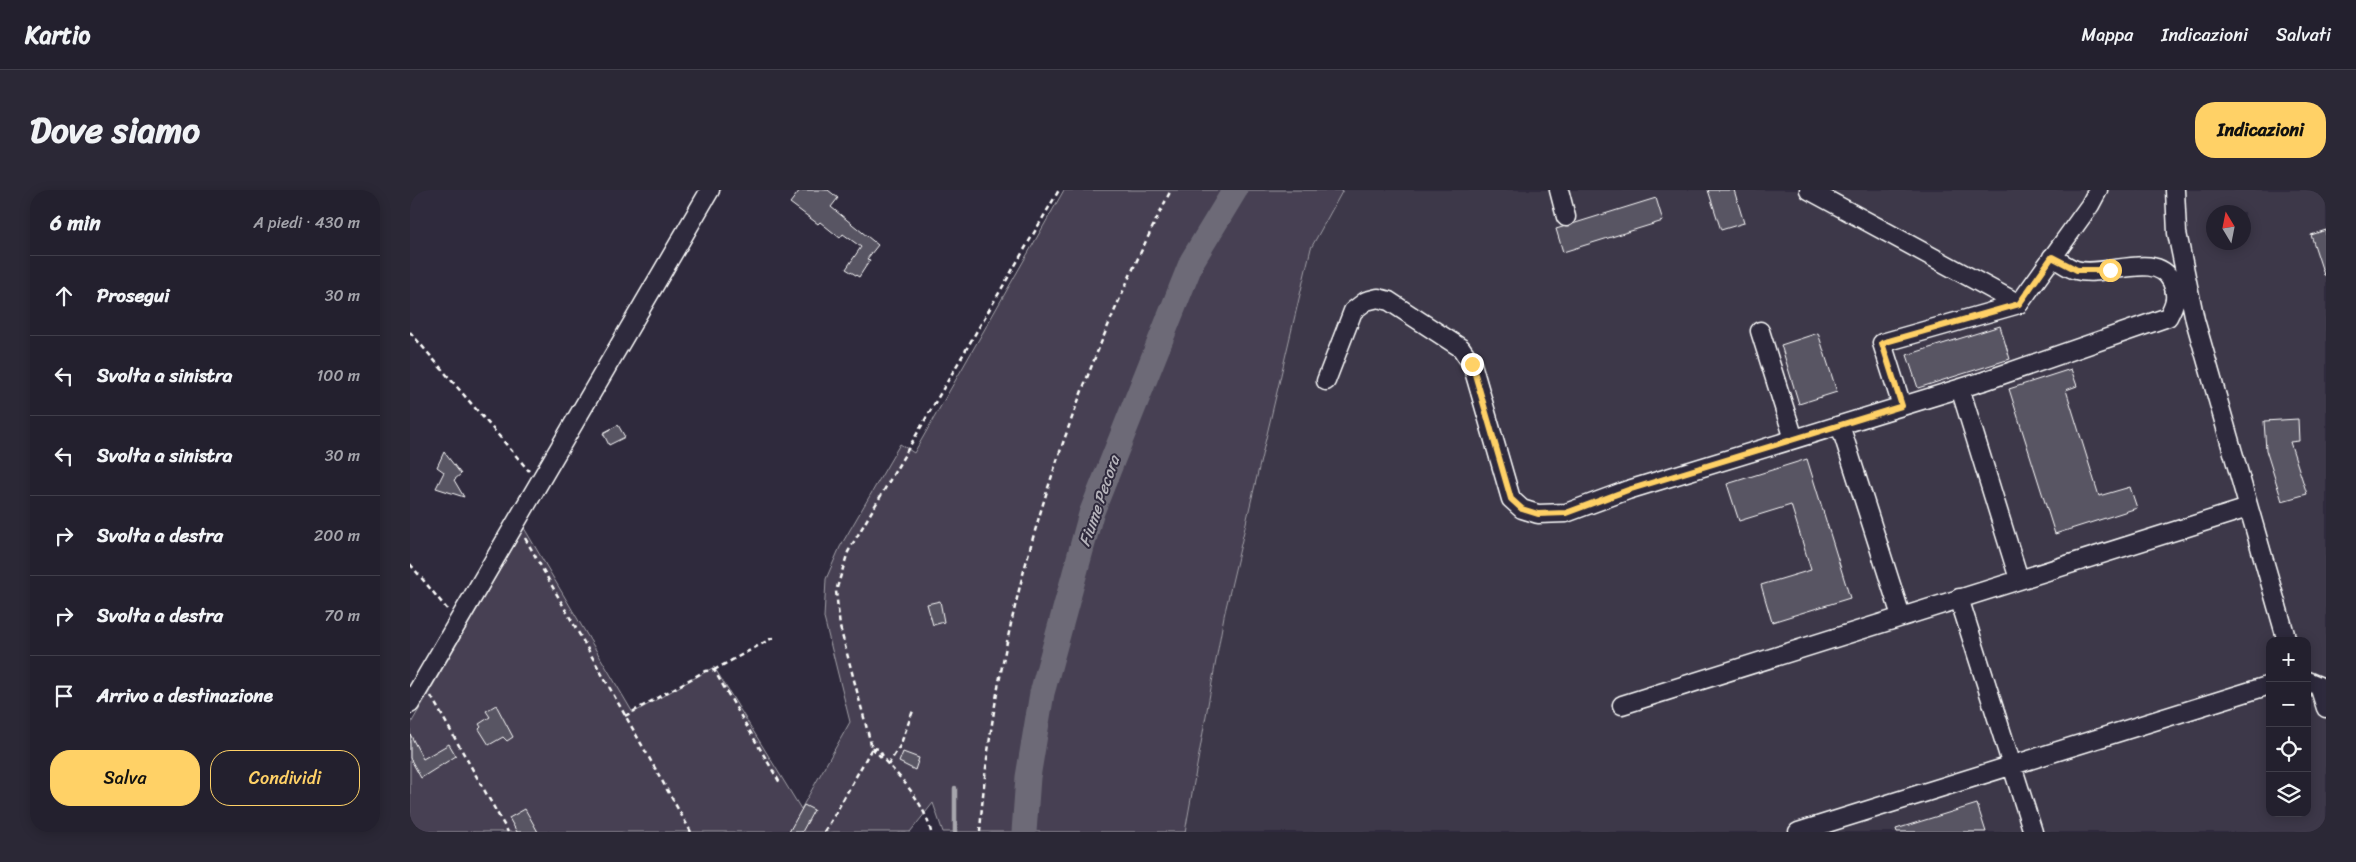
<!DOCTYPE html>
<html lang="it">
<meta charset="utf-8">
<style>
body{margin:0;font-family:Sriracha,sans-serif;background:#2b2836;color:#f1f3f6}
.controls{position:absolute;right:15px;bottom:15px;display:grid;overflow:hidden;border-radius:10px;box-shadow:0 2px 12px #0003}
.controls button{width:45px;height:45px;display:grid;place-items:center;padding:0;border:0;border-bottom:1px solid #403e4a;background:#23202e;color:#f1f3f6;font:25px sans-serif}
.compass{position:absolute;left:1796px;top:15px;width:45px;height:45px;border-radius:50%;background:#23202e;box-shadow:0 2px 12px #0003;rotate:350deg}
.stop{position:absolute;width:15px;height:15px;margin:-11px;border:4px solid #ffd166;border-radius:50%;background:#fff}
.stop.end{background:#ffd166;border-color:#fff;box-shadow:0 1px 5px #0008}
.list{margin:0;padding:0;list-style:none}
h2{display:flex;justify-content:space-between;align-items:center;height:65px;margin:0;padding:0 20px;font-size:21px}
h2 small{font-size:16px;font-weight:400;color:#a3a3aa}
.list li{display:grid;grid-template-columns:32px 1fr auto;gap:15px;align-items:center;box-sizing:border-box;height:80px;padding:0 20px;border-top:1px solid #403e4a}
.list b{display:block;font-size:19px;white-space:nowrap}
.list em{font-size:16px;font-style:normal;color:#a3a3aa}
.actions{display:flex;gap:10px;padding:15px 20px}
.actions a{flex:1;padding:11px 0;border:1px solid #ffd166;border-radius:20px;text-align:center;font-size:18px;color:#ffd166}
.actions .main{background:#ffd166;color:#111}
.icon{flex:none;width:28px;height:28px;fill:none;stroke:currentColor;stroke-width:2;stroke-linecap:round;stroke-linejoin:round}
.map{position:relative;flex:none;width:1916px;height:642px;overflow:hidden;border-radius:20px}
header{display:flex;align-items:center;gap:30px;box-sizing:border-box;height:70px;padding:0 25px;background:#23202e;border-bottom:1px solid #403e4a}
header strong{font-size:24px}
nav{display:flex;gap:28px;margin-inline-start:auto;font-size:18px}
.intro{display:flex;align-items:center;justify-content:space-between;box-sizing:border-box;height:120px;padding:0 30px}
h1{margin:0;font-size:35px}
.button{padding:12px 22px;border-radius:20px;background:#ffd166;color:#111;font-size:18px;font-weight:700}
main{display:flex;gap:30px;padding:0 30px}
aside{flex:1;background:#23202e;border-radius:20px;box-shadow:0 2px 12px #0003}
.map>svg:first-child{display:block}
</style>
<header>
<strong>Kartio</strong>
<nav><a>Mappa</a><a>Indicazioni</a><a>Salvati</a></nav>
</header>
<div class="intro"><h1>Dove siamo</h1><a class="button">Indicazioni</a></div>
<main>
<aside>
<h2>6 min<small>A piedi · 430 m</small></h2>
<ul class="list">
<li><svg class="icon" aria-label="ahead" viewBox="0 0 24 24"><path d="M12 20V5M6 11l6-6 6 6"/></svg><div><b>Prosegui</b></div><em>30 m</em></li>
<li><svg class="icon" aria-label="left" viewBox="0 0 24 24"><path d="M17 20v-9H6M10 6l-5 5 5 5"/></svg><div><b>Svolta a sinistra</b></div><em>100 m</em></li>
<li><svg class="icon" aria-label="left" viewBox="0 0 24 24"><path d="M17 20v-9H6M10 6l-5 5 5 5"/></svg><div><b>Svolta a sinistra</b></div><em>30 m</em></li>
<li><svg class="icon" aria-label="right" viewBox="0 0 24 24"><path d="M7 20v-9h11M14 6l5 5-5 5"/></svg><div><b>Svolta a destra</b></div><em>200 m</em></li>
<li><svg class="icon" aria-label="right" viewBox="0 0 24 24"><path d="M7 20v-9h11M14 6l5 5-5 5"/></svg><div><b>Svolta a destra</b></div><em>70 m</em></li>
<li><svg class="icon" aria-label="arrive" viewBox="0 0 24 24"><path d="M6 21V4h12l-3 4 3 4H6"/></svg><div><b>Arrivo a destinazione</b></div></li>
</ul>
<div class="actions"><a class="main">Salva</a><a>Condividi</a></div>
</aside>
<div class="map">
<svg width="1916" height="642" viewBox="0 0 1916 642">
<rect width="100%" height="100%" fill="#2f2a3d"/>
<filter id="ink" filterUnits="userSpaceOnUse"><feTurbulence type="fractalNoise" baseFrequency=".02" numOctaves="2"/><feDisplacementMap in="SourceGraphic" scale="10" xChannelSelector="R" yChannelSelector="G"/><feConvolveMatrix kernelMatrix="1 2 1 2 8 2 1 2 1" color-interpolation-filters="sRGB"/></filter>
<g filter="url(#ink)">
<path fill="#3c3749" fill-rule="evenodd" d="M933,0H1916V642H775L814,426L901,58ZM1804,22H1834V52H1804ZM1860,451H1897V623H1860Z"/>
<path fill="#464152" stroke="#a2a0a8" d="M654,0H933L901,58L814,426L775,642H533L523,613L500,642H0V535L114,338L223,523L304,477L391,619L440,532L414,428L416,389L430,357L490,254L504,263Z"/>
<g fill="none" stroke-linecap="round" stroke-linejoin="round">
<path stroke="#a7a6ad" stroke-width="4.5" d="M545,642V598"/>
<path stroke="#6d6a77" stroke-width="25" d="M614,642L618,587L632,503L681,324L782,71L825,0"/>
</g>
<path fill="#595564" stroke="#fff" d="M390,0H418L428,8L421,17L468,55L457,69L460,70L449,87L436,79L451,57L433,44L430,48L410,32L408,34L380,13Z
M1298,0H1324L1334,33L1311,40Z
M1246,8L1253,31L1153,62L1146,39Z
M1916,40V85H1914L1901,45Z
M1590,136L1600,169L1508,198L1497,165Z
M1408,143L1427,202L1389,214L1371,155Z
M1661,179L1667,196L1656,200L1689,306L1720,297L1727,318L1645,344L1599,199Z
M1888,229L1889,251L1880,252L1897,304L1872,311L1856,260L1854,231Z
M208,235L215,247L199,255L193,243Z
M34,262L51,284L44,290L54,307L26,298L34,282L27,277Z
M1397,269L1440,408L1362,432L1351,395L1401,380L1381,315L1329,331L1317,294Z
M530,411L534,432L523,435L517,414Z
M86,515L103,547L97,551L93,547L79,555L69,539L71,537L69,534L80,527L76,521Z
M0,544L13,569L39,554L46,566L11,588L0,568Z
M493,562L509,568L505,580L489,572Z
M1567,614L1576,642H1487L1486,639Z
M394,615L404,620L392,642H379Z
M115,619L128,642H107L99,628Z"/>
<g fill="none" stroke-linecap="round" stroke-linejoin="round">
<g stroke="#fff" stroke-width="21">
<path id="minor" d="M1149,0L1156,27
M1399,0L1609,114
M1765,0L1767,43L1785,130L1877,451
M1350,141L1384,249
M916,191L943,121L956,111L968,108L979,111L1051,158L1062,174L1101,309L1112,319L1128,324L1156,323L1218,300L1574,191L1758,127C1765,114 1768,106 1762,92C1747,59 1694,89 1666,80C1658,78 1650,71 1642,67
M1550,198L1609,389
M1492,216L1472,153L1609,114L1680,15L1688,0
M1430,235L1491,426
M1549,408L1623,642
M1897,491L1909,496L1916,518
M0,514L300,0
M1212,515L1838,318
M1388,642L1860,495"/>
</g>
<path stroke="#fff" stroke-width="2.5" stroke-dasharray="5 4" stroke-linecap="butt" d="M0,142L119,281
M115,348L281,642
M0,374L37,419
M304,480L366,446
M21,506L98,642
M215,526L295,481L304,480L370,593
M462,558C485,581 513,608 521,642
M463,558L469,559L475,570
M478,575L490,556L504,518
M415,642L462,558L430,437L426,401L438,362L649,0
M570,642C585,420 661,198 761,0"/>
<use href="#minor" stroke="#2f2a3d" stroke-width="18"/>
</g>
</g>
<g fill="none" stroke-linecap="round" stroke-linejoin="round" filter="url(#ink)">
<path stroke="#ffd166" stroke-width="6" d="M1062,174L1101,309L1112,319L1128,324L1156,323L1218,300L1492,216L1472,153L1609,114L1642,67L1667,80H1700"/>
</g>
<g text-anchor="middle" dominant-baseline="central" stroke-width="4" stroke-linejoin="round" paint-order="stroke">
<g font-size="16" font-style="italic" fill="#b6b4bb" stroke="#2f2a3d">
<text transform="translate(689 311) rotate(-71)">Fiume Pecora</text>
</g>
</g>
</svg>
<div class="controls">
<button>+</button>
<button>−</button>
<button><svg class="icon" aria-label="locate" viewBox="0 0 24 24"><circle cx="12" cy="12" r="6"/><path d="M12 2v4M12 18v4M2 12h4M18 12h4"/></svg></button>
<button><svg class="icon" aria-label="layers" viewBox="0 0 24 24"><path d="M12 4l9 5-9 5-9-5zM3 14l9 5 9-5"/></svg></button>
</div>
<svg class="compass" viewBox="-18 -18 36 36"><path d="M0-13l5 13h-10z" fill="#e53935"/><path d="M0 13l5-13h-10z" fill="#a3a3aa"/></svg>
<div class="stop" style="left:1700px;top:80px"></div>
<div class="stop end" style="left:1062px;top:174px"></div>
</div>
</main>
